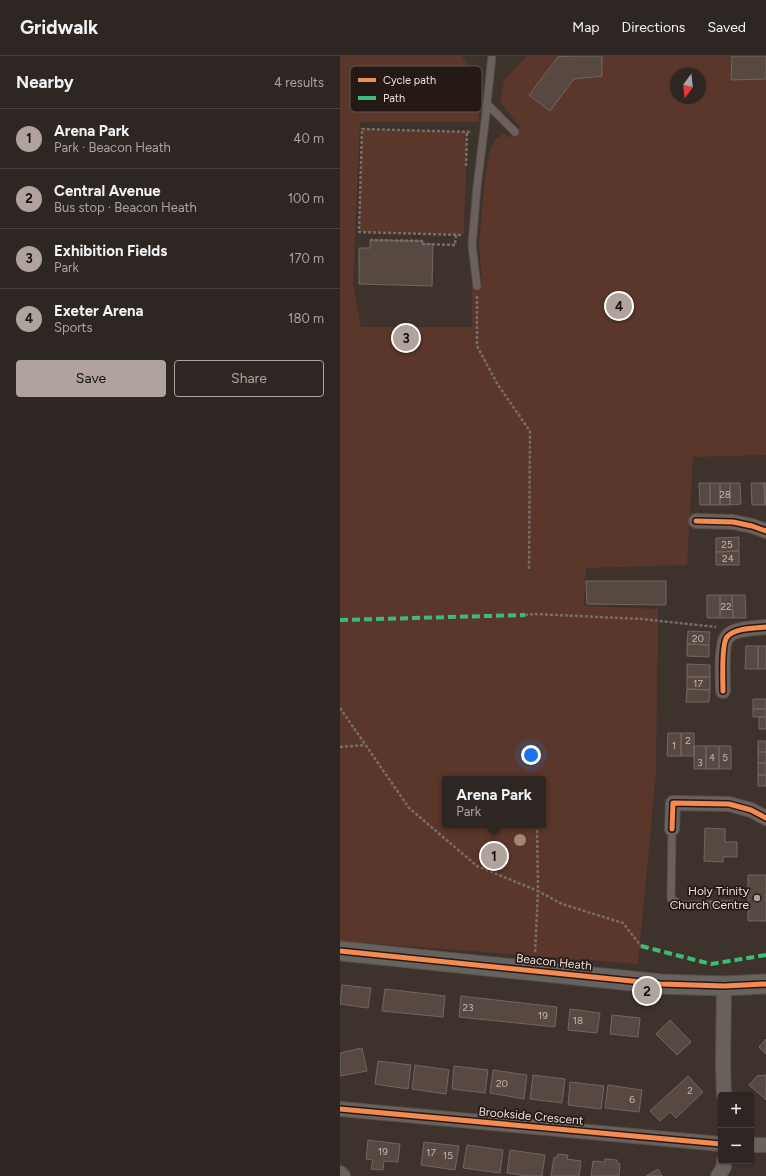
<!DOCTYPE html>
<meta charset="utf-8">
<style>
body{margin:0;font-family:Figtree,sans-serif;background:#362e2a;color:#f1f3f6}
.controls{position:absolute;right:12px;bottom:12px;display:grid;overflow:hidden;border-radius:4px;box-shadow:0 1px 3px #0004}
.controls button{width:36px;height:36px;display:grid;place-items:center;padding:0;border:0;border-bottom:1px solid #494340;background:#2e2622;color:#f1f3f6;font:20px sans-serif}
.compass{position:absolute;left:330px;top:12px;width:36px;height:36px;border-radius:50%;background:#2e2622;box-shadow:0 1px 3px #0004;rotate:195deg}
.you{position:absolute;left:191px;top:699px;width:14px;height:14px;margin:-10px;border:3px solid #fff;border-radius:50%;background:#1a73e8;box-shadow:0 0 0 6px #1a73e833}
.badge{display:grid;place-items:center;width:26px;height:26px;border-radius:50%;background:#b0a29d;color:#111;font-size:13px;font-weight:700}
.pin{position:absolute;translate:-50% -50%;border:2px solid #fff;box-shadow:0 1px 4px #0006}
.popup{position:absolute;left:102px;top:720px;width:104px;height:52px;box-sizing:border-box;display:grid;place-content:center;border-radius:4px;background:#2e2622;filter:drop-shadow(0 1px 3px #0005);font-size:13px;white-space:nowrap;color:#a7a5a5}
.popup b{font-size:15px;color:#f1f3f6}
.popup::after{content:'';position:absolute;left:50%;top:100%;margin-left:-8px;border:8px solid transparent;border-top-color:#2e2622}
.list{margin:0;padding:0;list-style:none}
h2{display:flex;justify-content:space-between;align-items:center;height:52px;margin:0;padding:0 16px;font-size:17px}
h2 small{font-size:13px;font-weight:400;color:#a7a5a5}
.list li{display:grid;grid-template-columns:26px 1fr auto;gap:12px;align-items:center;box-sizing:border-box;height:60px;padding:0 16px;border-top:1px solid #494340}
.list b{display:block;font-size:15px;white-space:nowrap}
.list p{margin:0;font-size:13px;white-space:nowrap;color:#a7a5a5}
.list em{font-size:13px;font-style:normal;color:#a7a5a5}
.actions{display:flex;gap:8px;padding:12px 16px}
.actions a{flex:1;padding:9px 0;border:1px solid #b0a29d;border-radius:4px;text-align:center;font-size:14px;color:#b0a29d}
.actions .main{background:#b0a29d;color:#111}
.map{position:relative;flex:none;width:426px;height:1120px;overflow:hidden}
header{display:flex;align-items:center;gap:24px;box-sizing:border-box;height:56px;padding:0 20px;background:#2e2622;border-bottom:1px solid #494340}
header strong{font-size:19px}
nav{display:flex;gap:22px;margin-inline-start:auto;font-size:14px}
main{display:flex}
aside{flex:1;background:#2e2622}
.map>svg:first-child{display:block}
</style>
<header>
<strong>Gridwalk</strong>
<nav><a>Map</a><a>Directions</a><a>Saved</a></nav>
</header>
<main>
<aside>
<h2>Nearby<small>4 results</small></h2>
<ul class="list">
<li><span class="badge">1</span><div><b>Arena Park</b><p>Park · Beacon Heath</p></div><em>40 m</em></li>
<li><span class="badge">2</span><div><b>Central Avenue</b><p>Bus stop · Beacon Heath</p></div><em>100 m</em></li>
<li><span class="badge">3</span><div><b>Exhibition Fields</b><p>Park</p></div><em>170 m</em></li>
<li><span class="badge">4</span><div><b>Exeter Arena</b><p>Sports</p></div><em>180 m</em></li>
</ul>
<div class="actions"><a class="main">Save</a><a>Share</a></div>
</aside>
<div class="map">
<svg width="426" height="1120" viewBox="0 0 426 1120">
<rect width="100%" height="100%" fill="#3e322d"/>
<path fill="#5a372a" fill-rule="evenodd" d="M0,0H122L123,2L140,20L139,66H20L13,228L21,271H132V230L142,229L139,189L144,130L149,97L155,84L164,77L169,82L180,71L160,46L164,24L187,0H426V399L353,401L347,509L246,512L244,550L318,553L316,718L298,908L0,885ZM336,18H360V42H336ZM105,723H203V769H105Z
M22,73L127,76L124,179L19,176Z"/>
<path fill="#584842" stroke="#726662" d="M233,0H262V20L234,23L210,55L189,39L218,1Z
M392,0H426V23L391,24Z
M30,184L83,185V188H93L92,230L19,228V192H30Z
M359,427H370V449H360Z
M370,427H380V449H370Z
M380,427H390V449H380Z
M390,427H400L401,448L390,449Z
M411,427H424L425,449H412Z
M424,427H426V449H425Z
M399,481V495L376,496V482Z
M399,495V509H376V496Z
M246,525H326V549L247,548Z
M367,539H380V562H367Z
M380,539H392L393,562H380Z
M392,539H405L406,562H393Z
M348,575L370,576L369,589L347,588Z
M347,588L369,589V601L347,600Z
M406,590H418V613H405Z
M418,590H426V613H418Z
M347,608L370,609V621H347Z
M347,621H370V634L347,633Z
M347,633L370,634L369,646H346Z
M413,643H426V653H413Z
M413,653H426V661H413Z
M419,661H426V673H419Z
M328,677H341V700H327Z
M341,677H354V700H341Z
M418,685H426V696H418Z
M354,690H366V713H354Z
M366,690H379V713H366Z
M379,690H391V713H379Z
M418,696H426V707H418Z
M418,707H426V719H418Z
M418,719H426V730H418Z
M365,772L385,773V786H397V801H383V806L364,805Z
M408,819H426V865H408Z
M2,929L31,932L28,952L0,948Z
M45,933L105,940L103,961L42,955Z
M121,940L217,951L215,971L119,961Z
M230,953L260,957L257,977L228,974Z
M272,959L300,962L298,981L270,978Z
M330,964L351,986L337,999L316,978Z
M426,983V998L419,991Z
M22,992L27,1015L0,1020V997Z
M38,1005L71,1009L68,1033L35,1028Z
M75,1009L109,1014L106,1038L72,1033Z
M114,1010L148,1014L145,1037L112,1033Z
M153,1014L187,1019L184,1043L150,1037Z
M193,1019L225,1023L222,1047L190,1043Z
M426,1019V1044L409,1029L417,1020Z
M348,1020L363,1036L336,1062L330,1056L320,1065L310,1055Z
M230,1026L264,1030L261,1053L228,1049Z
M268,1029L302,1034L299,1056L265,1052Z
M28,1084L60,1088L58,1106L44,1105L43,1114L31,1113L33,1104L26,1103Z
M84,1086L119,1090L115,1114L81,1109Z
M127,1089L163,1094L160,1117L123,1112Z
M170,1094L205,1099L202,1120H188L167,1117Z
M218,1098L228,1099L227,1103L241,1105L239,1120H211L214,1101L217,1102Z
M265,1103L277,1104V1107L280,1108L279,1120H251L253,1105L265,1106Z
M318,1113L322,1120H306Z"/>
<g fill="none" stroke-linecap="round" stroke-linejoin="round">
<g stroke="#594e49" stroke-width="9">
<path id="lane" d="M147,48L175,76
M137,230L132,189L137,131L145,66L152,0
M332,773L331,843L342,849L396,848"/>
</g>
<g stroke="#594e49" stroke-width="16">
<path id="street" d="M356,465L393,466L412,470L426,475
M383,635C383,625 381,588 387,581C394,572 415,572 426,571
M332,773L333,747L389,748L411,754L426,762
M384,1039L383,1010L384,930
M0,1053L381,1088
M411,1089H426
M0,1117L3,1120
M378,1120L384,1111V1105"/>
</g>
<g stroke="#594e49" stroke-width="21">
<path id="secondary" d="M0,895L321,928L384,930L426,928"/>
</g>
<path stroke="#766e69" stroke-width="2.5" stroke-dasharray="3 2" stroke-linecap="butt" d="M126,110L127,76
M121,179L19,176L22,73L132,76
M30,184L83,185V188L115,189L116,179
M137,240V290L158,329L190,375L189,513
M185,559L195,558L302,563L376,571
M0,652L69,752L137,810L198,835L195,897
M0,691L25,689
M197,769L198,835L222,848L283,867L301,890"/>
<use href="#lane" stroke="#6a615d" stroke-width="7"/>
<use href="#street" stroke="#6a615d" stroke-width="14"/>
<use href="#secondary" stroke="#66625f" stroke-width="19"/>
<path stroke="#3abd76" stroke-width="4" stroke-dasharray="8 4" stroke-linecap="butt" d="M0,564L185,559
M301,890L371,908L426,899"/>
<g stroke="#241915" stroke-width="8">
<path id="cycleway" d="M356,465L393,466L412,470L426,475
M383,635C383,625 381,588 387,581C394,572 415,572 426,571
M332,773L333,747L389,748L411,754L426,762
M0,895L321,928L384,930L426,928
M0,1053L381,1088"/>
</g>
<use href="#cycleway" stroke="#f68b52" stroke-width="5"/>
</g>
<g fill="#a88477">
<circle cx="180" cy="784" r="6"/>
<circle cx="157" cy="794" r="6"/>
</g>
<circle fill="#b0a29d" stroke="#241915" stroke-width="1.5" cx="417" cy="842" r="4"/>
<g text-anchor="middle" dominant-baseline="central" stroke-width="3.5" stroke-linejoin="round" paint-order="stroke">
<g font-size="10" fill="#c8b8b3">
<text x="385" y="438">28</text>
<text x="387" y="488">25</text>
<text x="388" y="502">24</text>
<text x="386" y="550">22</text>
<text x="358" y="582">20</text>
<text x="358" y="627">17</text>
<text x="348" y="684">2</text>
<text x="334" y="689">1</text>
<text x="372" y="701">4</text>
<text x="385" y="701">5</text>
<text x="360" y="706">3</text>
<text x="128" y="951">23</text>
<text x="203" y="959">19</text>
<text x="238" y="964">18</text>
<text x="162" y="1027">20</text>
<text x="350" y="1034">2</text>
<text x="292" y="1043">6</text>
<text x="43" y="1095">19</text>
<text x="91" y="1096">17</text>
<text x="108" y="1099">15</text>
</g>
<g font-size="12" fill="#eeded9" stroke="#241915" text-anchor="end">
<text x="409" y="835">Holy Trinity<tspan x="409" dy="14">Church Centre</tspan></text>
</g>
<g font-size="12" fill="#eeded9" stroke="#241915">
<text transform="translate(214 906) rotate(6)">Beacon Heath</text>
<text transform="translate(191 1060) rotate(5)">Brookside Crescent</text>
</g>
</g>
<rect x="10" y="10" width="132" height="46" rx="6" fill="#241915" stroke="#615450" stroke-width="1"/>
<rect x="18" y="22" width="18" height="4" fill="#f68b52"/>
<rect x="18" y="40" width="18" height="4" fill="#3abd76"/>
<g font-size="11" fill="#eeded9">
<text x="43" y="28">Cycle path</text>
<text x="43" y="46">Path</text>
</g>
</svg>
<div class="controls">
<button>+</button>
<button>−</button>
</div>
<svg class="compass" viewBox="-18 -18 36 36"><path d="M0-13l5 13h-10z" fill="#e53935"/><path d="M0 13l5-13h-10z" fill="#a7a5a5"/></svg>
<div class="you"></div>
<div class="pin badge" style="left:154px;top:800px">1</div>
<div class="popup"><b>Arena Park</b>Park</div>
<div class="pin badge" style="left:307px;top:935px">2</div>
<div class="pin badge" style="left:66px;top:282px">3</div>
<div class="pin badge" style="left:279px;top:250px">4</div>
</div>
</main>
